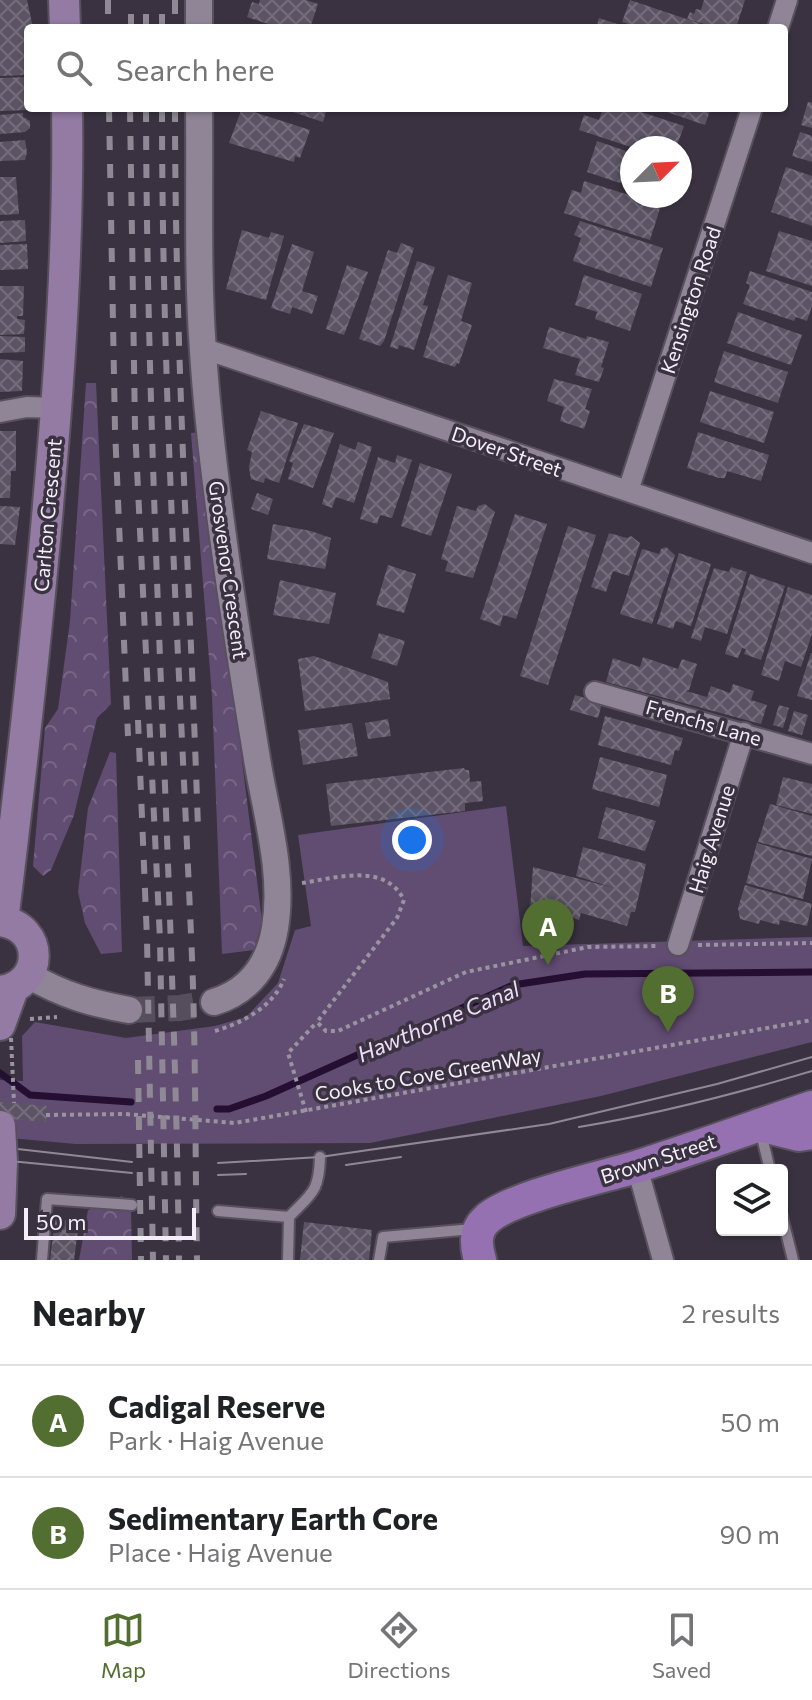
<!DOCTYPE html>
<meta charset="utf-8">
<style>
body{margin:0;font-family:Commissioner,sans-serif;background:#f2f2f2;color:#202124}
.controls{position:absolute;right:24px;bottom:24px;display:grid;overflow:hidden;border-radius:8px;box-shadow:0 2px 6px #0004}
.controls button{width:72px;height:72px;display:grid;place-items:center;padding:0;border:0;border-bottom:2px solid #e0e0e0;background:#fff;color:#202124;font:40px sans-serif}
.compass{position:absolute;left:620px;top:136px;width:72px;height:72px;border-radius:50%;background:#fff;box-shadow:0 2px 6px #0004;rotate:66deg}
.scale{position:absolute;left:24px;bottom:20px;width:172px;box-sizing:border-box;padding-left:8px;border:4px solid #f3eef8;border-top:0;font-size:22px;line-height:28px;white-space:nowrap;color:#f3eef8;-webkit-text-stroke:6px #3a3241;paint-order:stroke}
.you{position:absolute;left:412px;top:840px;width:28px;height:28px;margin:-20px;border:6px solid #fff;border-radius:50%;background:#1a73e8;box-shadow:0 0 0 12px #1a73e833}
.badge{display:grid;place-items:center;width:52px;height:52px;border-radius:50%;background:#536e31;color:#fff;font-size:26px;font-weight:700}
.pin{position:absolute;translate:-50% -66px;filter:drop-shadow(0 2px 4px #0008)}
.pin::after{content:'';position:absolute;top:42px;width:28px;height:24px;background:inherit;clip-path:polygon(0 0,100% 0,50% 100%)}
.list{margin:0;padding:0;list-style:none}
h2{display:flex;justify-content:space-between;align-items:center;height:104px;margin:0;padding:0 32px;font-size:34px}
h2 small{font-size:26px;font-weight:400;color:#757577}
.list li{display:grid;grid-template-columns:52px 1fr auto;gap:24px;align-items:center;box-sizing:border-box;height:112px;padding:0 32px;border-top:2px solid #e0e0e0}
.list b{display:block;font-size:30px;white-space:nowrap}
.list p{margin:0;font-size:26px;white-space:nowrap;color:#757577}
.list em{font-size:26px;font-style:normal;color:#757577}
.icon{flex:none;width:44px;height:44px;fill:none;stroke:currentColor;stroke-width:2;stroke-linecap:round;stroke-linejoin:round}
.map{position:relative;flex:none;width:812px;height:1260px;overflow:hidden}
.search{position:absolute;background:#fff;box-shadow:0 2px 6px #0004;left:24px;right:24px;top:24px;height:88px;display:flex;align-items:center;gap:20px;box-sizing:border-box;padding:0 28px;border-radius:8px;color:#757577;font-size:30px}
.sheet{height:328px;background:#fff}
nav{display:flex;justify-content:space-around;align-items:center;box-sizing:border-box;height:112px;border-top:2px solid #e0e0e0;background:#fff;font-size:22px;color:#757577}
nav a{display:grid;justify-items:center;gap:4px}
nav .on{color:#536e31}
.map>svg:first-child{display:block}
</style>
<div class="map">
<svg width="812" height="1260" viewBox="0 0 812 1260">
<defs>
<pattern id="forest-crowns" width="20" height="18" patternUnits="userSpaceOnUse" patternTransform="scale(2)"><rect width="20" height="18" fill="#614c72"/><path d="M2 6a3 3 0 1 1 6 0M12 15a3 3 0 1 1 6 0" fill="none" stroke="#786687"/></pattern>
<pattern id="building-cross-hatch" width="8" height="8" patternUnits="userSpaceOnUse" patternTransform="scale(2)"><rect width="8" height="8" fill="#5c5464"/><path d="M0 0l8 8M0 8l8-8" fill="none" stroke="#746d7b"/></pattern>
</defs>
<rect width="100%" height="100%" fill="#3a3241"/>
<path fill="url(#forest-crowns)" d="M86,383H96L111,704L97,718L74,815L51,870L43,876L33,866L45,728L58,709L70,621Z
M201,432L262,921L254,950L222,954L212,696L191,433Z
M110,752L116,753L122,952L101,954L85,923L78,892L88,808Z
M122,1196L131,1209L132,1260H79L88,1210Z"/>
<path fill="#614c72" d="M506,806L523,946L812,937V1042L601,1096L370,1143L75,1144L0,1137V1080L23,1081L22,1036L35,1022L126,1038L215,1026L246,1017L278,983L295,930L311,926L298,835Z"/>
<g fill="none" stroke-linecap="round" stroke-linejoin="round">
<path stroke="#240e32" stroke-width="7" d="M0,1073L30,1095L131,1102
M217,1109H229L266,1096L513,985L585,974L812,972"/>
</g>
<path fill="url(#building-cross-hatch)" d="M0,0H27L33,28H28V75L0,76Z
M260,0H306L318,4L310,28H280L247,17L252,2L259,4Z
M630,0L710,27V28H640L622,22Z
M704,0H745L736,28H717L687,19L690,12L694,14L696,9L701,10Z
M599,18L626,27V28H596Z
M27,77L28,110L0,111V78Z
M808,102L812,103V128L801,125Z
M242,108L310,130L300,158L295,156L294,162L229,143Z
M281,108H327L323,122Z
M603,108H629L684,126L676,148H634L579,130L584,115L599,120Z
M655,108H711L705,125Z
M23,113V117L30,121V128L25,132L0,134V115Z
M800,132L812,136V162L792,156Z
M25,140L27,152L25,160L0,161V142Z
M597,141L632,153V187L587,172Z
M786,167L812,176V226L771,212Z
M0,177H16L19,214L0,215Z
M584,181L661,205L650,240L564,213L572,190L581,193Z
M25,220L26,241L0,243V221Z
M580,221L663,248L651,287L573,261L581,238L574,235Z
M242,230L269,238L271,232L284,236L266,300L226,289Z
M779,231L812,241V286L766,271Z
M401,243L414,248L384,341L380,346L359,339L388,250L397,253Z
M27,244L28,269L0,270V245Z
M292,244L314,252L302,291L318,296L312,314L292,307L290,314L271,308Z
M417,261L435,267L423,305L428,306L414,350L399,345L398,349L390,347Z
M347,265L368,272L344,335L326,329Z
M750,271L812,292V306L807,321L796,317L794,321L743,304L750,285L746,283Z
M448,275L472,283L461,321L472,325L459,364L457,363L455,367L423,357Z
M584,275L642,294L630,331L595,319L597,312L575,305Z
M0,286H24L23,316H17V319L25,320L24,334L0,335Z
M738,312L802,335L791,365L727,343Z
M549,327L586,339L587,336L609,342L601,367L604,368L599,382L575,375L580,359L543,348Z
M0,336L25,337V352L0,353Z
M724,351L788,372L778,403L714,382Z
M0,359L23,361L22,391L0,392Z
M554,379L592,389L585,409L590,411L584,429L560,421L564,407L547,401Z
M710,391L774,412L764,443L700,422Z
M261,411L298,423L279,483L265,478L264,483L251,479L249,467L252,452L247,450Z
M304,424L334,433L313,488L288,479L293,463L289,461Z
M0,431H16V471H11L10,498H0Z
M698,432L769,455L761,481L727,471L725,478H719L687,468Z
M358,442L372,447L354,503L336,497L332,508L322,504L340,444L355,450Z
M397,455L412,460L392,518L380,515L377,524L360,519L378,457L395,463Z
M420,463L452,474L431,536L401,526Z
M257,493L273,499L268,515L251,509Z
M485,504L495,512L473,578L445,571L448,561L441,559L457,506L476,511L478,506Z
M0,506L20,507L15,545L0,544Z
M515,514L547,524L516,619L503,615L500,626L480,619Z
M273,524L311,531L331,538L325,569L267,559Z
M568,526L596,535L548,685L520,676Z
M609,533L627,538L631,536L640,543L629,576L613,571L606,592L591,587Z
M666,547L675,555L652,624L620,614L642,549L659,554L661,549Z
M679,553L711,564L691,626L676,621L673,629L657,624Z
M388,565L416,574L404,613L376,605Z
M731,567L747,572L727,634L705,627L701,641L691,638L714,568L729,572Z
M750,574L785,586L761,660L744,654L746,649L742,648L738,658L725,654Z
M280,580L336,593L329,624L273,615Z
M788,587L812,595V634L801,667L785,661L779,681L761,675Z
M379,633L405,641L397,666L371,658Z
M811,653H812V700L797,696Z
M314,656L388,682L390,699L305,711L298,659Z
M643,657L678,669L682,659L697,664L689,690L686,691L707,697L711,686L730,693L733,684L754,691L751,700L767,705L761,724L606,682L613,658L640,667Z
M575,695L602,703L598,718L570,710Z
M779,705L789,708L783,728L773,725Z
M794,711L808,715L802,735L788,731Z
M605,716L683,738L679,751L675,750L671,765L598,745Z
M388,719L391,736L368,739L365,723Z
M352,723L358,756L303,765L298,730Z
M600,757L667,775L659,807L592,789Z
M464,768L465,770H469L470,782L481,781L483,801L465,803V811L331,826L326,784Z
M783,777L812,784V814L776,805Z
M770,804L812,816V856L758,842Z
M606,807L656,821L645,851L598,838Z
M757,843L812,859L803,899L746,883Z
M583,847L646,864L635,912H631L627,926L581,913L579,920L555,911L556,939H528L533,867L614,888L576,876Z
M745,885L812,904L807,926L780,920L779,925L760,920L759,924L740,919L738,908Z
M0,1102L47,1106L46,1122L0,1118Z
M55,1219L79,1222L74,1260H50Z
M304,1222L372,1230L369,1260H300Z"/>
<g fill="none" stroke-linecap="round" stroke-linejoin="round">
<path stroke="#564e5c" stroke-width="26" stroke-dasharray="26 13" stroke-linecap="butt" d="M129,1010L180,1008L214,1002"/>
<g stroke="#58515d" stroke-width="14">
<path id="service" d="M760,1129L770,1170
M218,1211L289,1217L288,1260
M782,1216L793,1260
M289,1217C312,1193 319,1192 320,1157
M42,1260L47,1199L132,1205
M379,1260L383,1237L473,1229"/>
</g>
<g stroke="#58515d" stroke-width="24">
<path id="minor" d="M778,28L787,0
M202,348L812,553
M0,412L27,407L56,408
M628,491L752,108
M595,692L812,754
M678,945L744,733
M637,1167L663,1260"/>
</g>
<g stroke="#58515d" stroke-width="30">
<path id="tertiary" d="M199,28V0
M199,108C200,189 197,270 203,351C207,415 215,479 224,544C234,618 246,692 258,765C267,817 284,875 275,928C269,964 250,991 214,1002
M28,975C63,995 90,1003 129,1010"/>
</g>
<g stroke="#58515d" stroke-width="34">
<path id="secondary" d="M64,0L65,28
M0,921C45,926 45,986 0,991
M3,921C21,775 38,629 50,482C61,358 69,233 67,108
M0,1025L13,989
M0,1214L2,1162"/>
</g>
<g stroke="#58515d" stroke-width="36">
<path id="primary" d="M759,1125L799,1135L812,1133
M480,1260C476,1246 474,1231 486,1220C507,1198 603,1177 636,1167C695,1148 753,1127 812,1107"/>
</g>
<path stroke="#9a94a0" stroke-width="4" stroke-dasharray="4 4" stroke-linecap="butt" d="M302,883C336,878 385,862 404,900L397,918L317,1022L326,1031H338L466,972L588,947L658,946
M698,945L812,943
M30,1019L57,1017
M215,1031C242,1023 273,1007 284,979
M306,1112L288,1053L317,1022
M46,1115L125,1114L235,1123L812,1020"/>
<use href="#service" stroke="#8f8597" stroke-width="10"/>
<use href="#minor" stroke="#8f8597" stroke-width="20"/>
<use href="#tertiary" stroke="#8f8597" stroke-width="26"/>
<use href="#secondary" stroke="#937ba4" stroke-width="30"/>
<use href="#primary" stroke="#9671b1" stroke-width="32"/>
<path stroke="#8f8895" stroke-width="2" d="M579,1127C658,1114 735,1094 812,1071
M0,1147L132,1162
M0,1160L132,1173
M218,1163L320,1157L549,1124L717,1084L812,1057
M346,1165L401,1157
M218,1175L246,1174"/>
<path stroke="#8f8895" stroke-width="6" stroke-dasharray="14 14" stroke-linecap="butt" d="M108,0V28
M175,0V28
M131,28V0
M146,28V0
M162,28V0
M109,108L115,429L128,736
M130,108L135,428L160,939L166,1260
M146,108C147,492 174,876 179,1260
M162,108C162,384 179,659 191,934C196,1043 195,1151 197,1260
M175,108C175,348 190,588 198,828
M138,720L147,939L153,1260
M138,1060L141,1260"/>
<g stroke="#58515d" stroke-width="34" stroke-linecap="butt">
<path id="secondary-bridge" d="M0,1126L2,1162"/>
</g>
<path stroke="#9a94a0" stroke-width="4" stroke-dasharray="4 4" stroke-linecap="butt" d="M11,1038L14,1103"/>
<use href="#secondary-bridge" stroke="#937ba4" stroke-width="30"/>
</g>
<g text-anchor="middle" dominant-baseline="central" stroke-width="7" stroke-linejoin="round" paint-order="stroke">
<g font-size="20" fill="#f3eef8" stroke="#3a3241">
<text transform="translate(690 300) rotate(-72)">Kensington Road</text>
<text transform="translate(507 451) rotate(19)">Dover Street</text>
<text transform="translate(47 515) rotate(-85)">Carlton Crescent</text>
<text transform="translate(229 570) rotate(82)">Grosvenor Crescent</text>
<text transform="translate(704 722) rotate(16)">Frenchs Lane</text>
<text transform="translate(711 839) rotate(-73)">Haig Avenue</text>
<text transform="translate(428 1074) rotate(-10)">Cooks to Cove GreenWay</text>
<text transform="translate(658 1158) rotate(-18)">Brown Street</text>
</g>
<g font-size="22" font-style="italic" fill="#edddf9" stroke="#3a3241">
<text transform="translate(438 1021) rotate(-23)">Hawthorne Canal</text>
</g>
</g>
</svg>
<div class="controls">
<button><svg class="icon" aria-label="layers" viewBox="0 0 24 24"><path d="M12 4l9 5-9 5-9-5zM3 14l9 5 9-5"/></svg></button>
</div>
<svg class="compass" viewBox="-18 -18 36 36"><path d="M0-13l5 13h-10z" fill="#e53935"/><path d="M0 13l5-13h-10z" fill="#757577"/></svg>
<div class="scale">50 m</div>
<div class="you"></div>
<div class="pin badge" style="left:548px;top:965px">A</div>
<div class="pin badge" style="left:668px;top:1032px">B</div>
<div class="search"><svg class="icon" aria-label="search" viewBox="0 0 24 24"><circle cx="10" cy="10" r="6"/><path d="M15 15l6 6"/></svg>Search here</div>
</div>
<section class="sheet">
<h2>Nearby<small>2 results</small></h2>
<ul class="list">
<li><span class="badge">A</span><div><b>Cadigal Reserve</b><p>Park · Haig Avenue</p></div><em>50 m</em></li>
<li><span class="badge">B</span><div><b>Sedimentary Earth Core</b><p>Place · Haig Avenue</p></div><em>90 m</em></li>
</ul>
</section>
<nav>
<a class="on"><svg class="icon" aria-label="map" viewBox="0 0 24 24"><path d="M3 6l6-2 6 2 6-2v14l-6 2-6-2-6 2zM9 4v14M15 6v14"/></svg>Map</a>
<a><svg class="icon" aria-label="directions" viewBox="0 0 24 24"><path d="M12 3l9 9-9 9-9-9zM9 14v-3h6M13 9l2 2-2 2"/></svg>Directions</a>
<a><svg class="icon" aria-label="saved" viewBox="0 0 24 24"><path d="M7 4h10v16l-5-4-5 4z"/></svg>Saved</a>
</nav>
